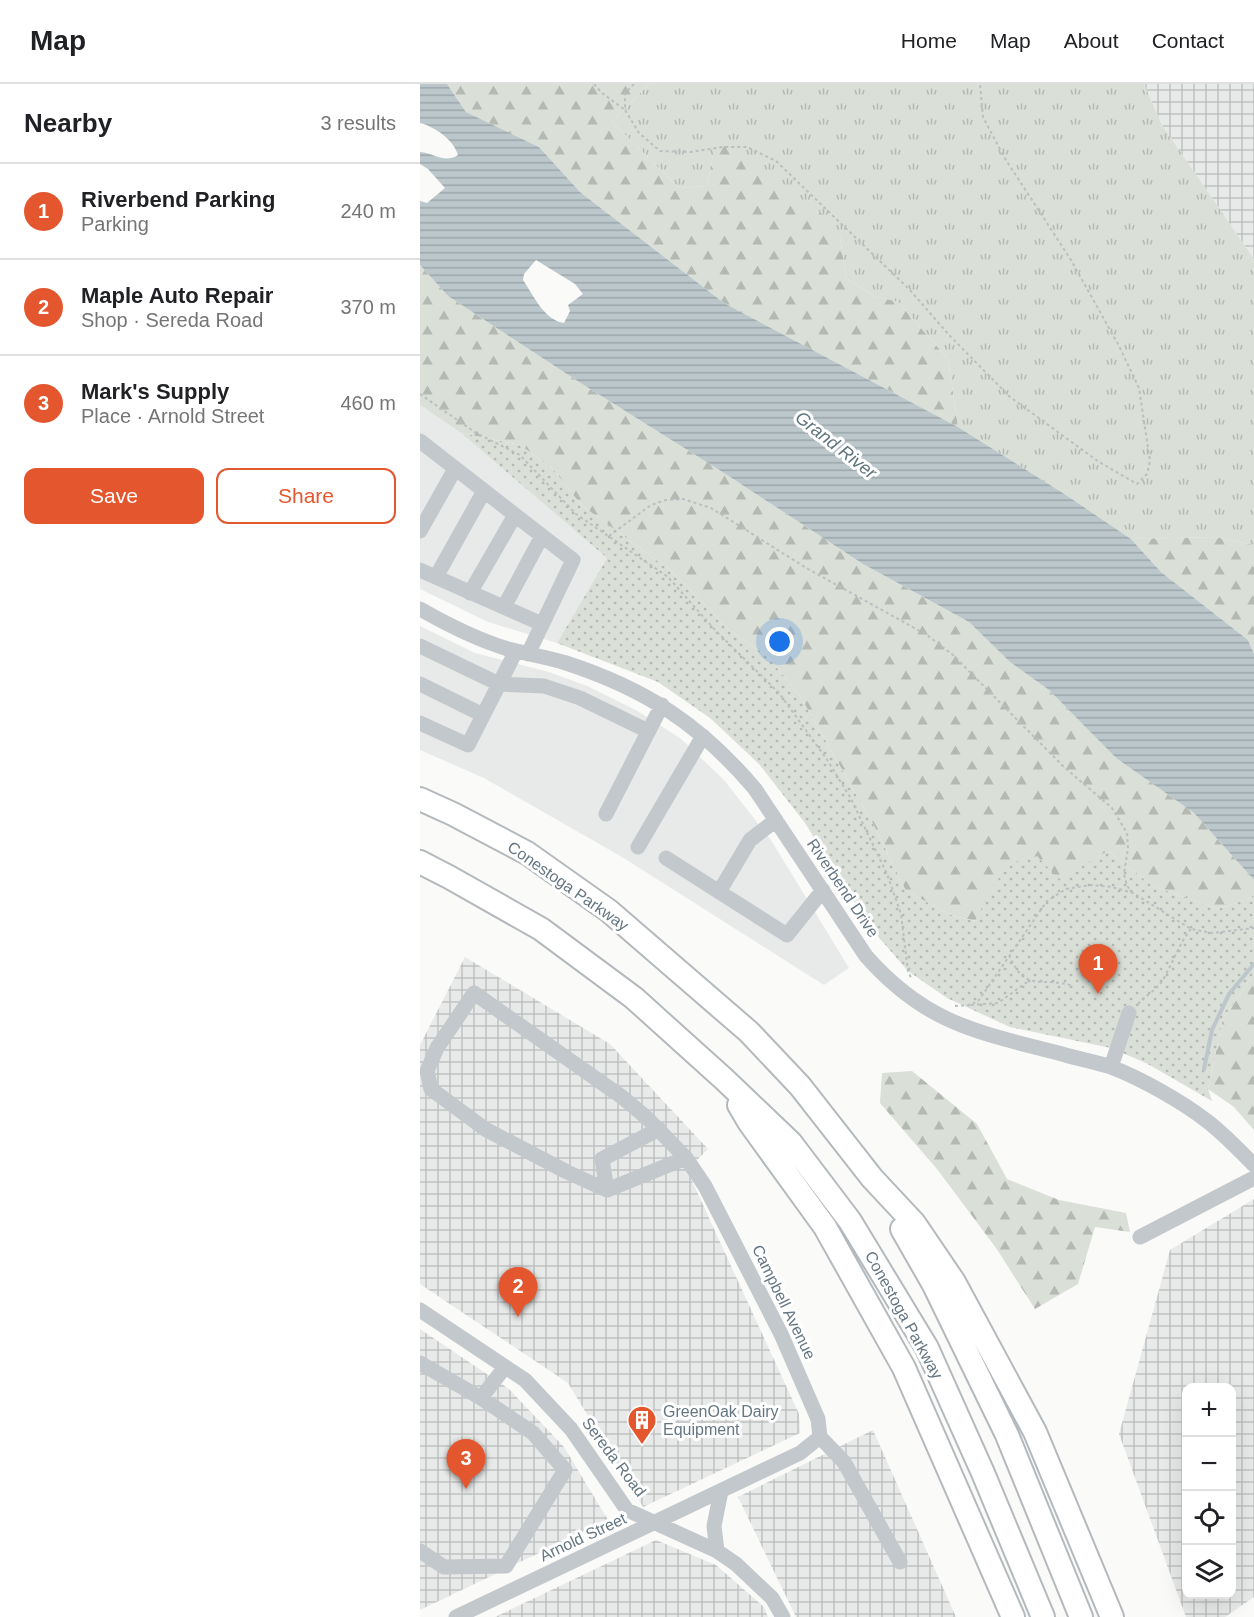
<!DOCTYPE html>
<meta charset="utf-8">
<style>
body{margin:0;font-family:Arial,sans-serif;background:#f6f6f6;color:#202124}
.controls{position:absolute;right:18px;bottom:18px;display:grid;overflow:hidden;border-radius:12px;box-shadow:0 6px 24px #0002}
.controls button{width:54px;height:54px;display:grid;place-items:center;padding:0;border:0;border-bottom:2px solid #e0e0e0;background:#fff;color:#202124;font:30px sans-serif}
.you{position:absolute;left:360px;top:558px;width:21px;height:21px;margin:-15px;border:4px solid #fff;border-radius:50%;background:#1a73e8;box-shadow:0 0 0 9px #1a73e833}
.badge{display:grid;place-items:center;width:39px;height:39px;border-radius:50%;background:#e4572e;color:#fff;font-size:20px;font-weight:700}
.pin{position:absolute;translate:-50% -50px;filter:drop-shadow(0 2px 3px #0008)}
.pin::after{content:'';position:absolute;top:32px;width:21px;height:18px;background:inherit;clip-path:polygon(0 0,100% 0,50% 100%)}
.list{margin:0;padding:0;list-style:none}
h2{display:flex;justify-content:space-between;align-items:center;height:78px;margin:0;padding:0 24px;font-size:26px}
h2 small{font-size:20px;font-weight:400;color:#757577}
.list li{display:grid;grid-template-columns:39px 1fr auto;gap:18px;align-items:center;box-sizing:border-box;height:96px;padding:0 24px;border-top:2px solid #e0e0e0}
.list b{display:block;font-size:22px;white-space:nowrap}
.list p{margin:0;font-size:20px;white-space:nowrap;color:#757577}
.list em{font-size:20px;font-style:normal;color:#757577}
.actions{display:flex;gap:12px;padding:18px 24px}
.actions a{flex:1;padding:14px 0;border:2px solid #e4572e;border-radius:12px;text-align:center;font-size:21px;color:#e4572e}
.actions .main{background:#e4572e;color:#fff}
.icon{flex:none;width:33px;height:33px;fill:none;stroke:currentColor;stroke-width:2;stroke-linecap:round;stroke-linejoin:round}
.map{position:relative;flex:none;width:834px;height:1533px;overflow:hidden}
header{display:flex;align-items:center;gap:36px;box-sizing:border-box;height:84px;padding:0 30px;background:#fff;border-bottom:2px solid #e0e0e0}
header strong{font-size:28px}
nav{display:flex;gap:33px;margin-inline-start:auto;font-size:21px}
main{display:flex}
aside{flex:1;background:#fff}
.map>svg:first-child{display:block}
</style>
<header>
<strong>Map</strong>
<nav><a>Home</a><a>Map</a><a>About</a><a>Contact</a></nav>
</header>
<main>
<aside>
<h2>Nearby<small>3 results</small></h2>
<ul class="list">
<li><span class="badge">1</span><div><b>Riverbend Parking</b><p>Parking</p></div><em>240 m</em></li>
<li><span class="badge">2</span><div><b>Maple Auto Repair</b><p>Shop · Sereda Road</p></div><em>370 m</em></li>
<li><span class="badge">3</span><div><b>Mark's Supply</b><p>Place · Arnold Street</p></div><em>460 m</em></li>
</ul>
<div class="actions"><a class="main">Save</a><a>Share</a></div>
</aside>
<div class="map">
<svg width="834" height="1533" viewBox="0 0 834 1533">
<defs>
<pattern id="industrial-grid" width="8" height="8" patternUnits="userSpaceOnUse" patternTransform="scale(1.5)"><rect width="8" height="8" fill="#e8e9e9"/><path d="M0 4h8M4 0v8" fill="none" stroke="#c0c1c2"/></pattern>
<pattern id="grass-tufts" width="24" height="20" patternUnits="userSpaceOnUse" patternTransform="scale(1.5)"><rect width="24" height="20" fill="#dadfd7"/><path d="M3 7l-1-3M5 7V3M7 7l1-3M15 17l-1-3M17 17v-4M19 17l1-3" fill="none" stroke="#b4b9b4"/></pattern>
<pattern id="forest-firs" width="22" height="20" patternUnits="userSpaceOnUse" patternTransform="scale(1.5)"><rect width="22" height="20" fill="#dadfd7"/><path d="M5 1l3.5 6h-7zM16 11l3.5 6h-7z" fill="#b4b9b4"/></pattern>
<pattern id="park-dots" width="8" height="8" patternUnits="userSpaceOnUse" patternTransform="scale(1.5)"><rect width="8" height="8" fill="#dadfd7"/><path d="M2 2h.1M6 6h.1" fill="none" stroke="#b4b9b4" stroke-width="1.8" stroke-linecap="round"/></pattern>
<pattern id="water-rules" width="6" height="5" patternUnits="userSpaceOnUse" patternTransform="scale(1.5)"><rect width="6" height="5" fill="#bbc7cb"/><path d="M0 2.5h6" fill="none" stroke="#9ca6aa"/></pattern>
</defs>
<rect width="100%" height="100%" fill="#fafaf8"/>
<path fill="#e8e9e9" d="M0,321L41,349L187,474L137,559L68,538L0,505Z
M0,542L55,569L129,588L167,602L216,626L260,654L304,696L351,756L429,884L404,901L202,773L64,694L0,666Z"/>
<path fill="url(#industrial-grid)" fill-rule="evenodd" d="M724,0H834V175L742,41Z
M45,873L190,960L288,1065L267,1086L379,1330L380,1349L223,1423L148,1299L0,1200V961Z
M834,1115V1513L805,1533H766L699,1350L750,1166ZM766,1304H812V1510H766Z
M0,1245L89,1305L144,1363L188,1436L0,1526Z
M453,1346L536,1533H376L318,1413Z
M236,1456L296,1481L344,1523L348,1533H75Z"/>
<path fill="url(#grass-tufts)" d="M229,0H724L742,41L834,175V461L795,453L711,455L646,411L538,343L528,275L478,218L454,212L426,194L420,153L295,61L287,102L259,104L192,38Z"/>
<path fill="url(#forest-firs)" d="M27,0H229L192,38L259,104L287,102L295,60L310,62L400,128L420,153L426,194L454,212L478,218L528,275L538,343L304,219L160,108L119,63L46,28Z
M0,181L28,212L159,298L304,389L443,480L549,538L590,578L629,606L696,674L774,729L834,796V813L798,825L733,802L688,767L639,796L569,810L556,837L533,832L486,807L453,740L380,612L348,573L309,546L251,487L161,421L133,385L100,361L41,349L0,321Z
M795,453L834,461V570L828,556L741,488L711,455Z
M834,890V1046L814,1023L788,1005L803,934Z
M492,987L557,1040L587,1095L639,1116L706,1129L710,1148L675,1143L658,1200L615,1225L576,1164L517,1085L460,1019L462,989Z"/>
<path fill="url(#park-dots)" d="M41,349L100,361L133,385L161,421L251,487L309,546L348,573L380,612L453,740L486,807L533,832L555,837L569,810L588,780L617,772L639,795L688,767L733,802L798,825L834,813V890L803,934L788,1005L792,1017L726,979L691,964L590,943L527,914L488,887L449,842L385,739L339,680L290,634L238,598L137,559L187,474Z"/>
<path fill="url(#water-rules)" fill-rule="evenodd" d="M0,0H27L46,28L119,63L160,108L304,219L538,343L646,411L711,455L741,488L828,556L834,570V796L774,729L696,674L629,606L590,578L549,538L443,480L304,389L159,298L28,212L0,181V117L7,119L25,104L8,85L0,80V68C14,69 24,80 38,71C33,55 15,43 0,39ZM116,176L155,200L163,210L148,221L150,227L144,239C124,236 114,212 103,196L104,190Z"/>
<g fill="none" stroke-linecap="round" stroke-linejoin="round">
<path stroke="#bbc7cb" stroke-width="4" d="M784,985L792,946L809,910L834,880"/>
<g stroke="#b4b9bd" stroke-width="26">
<path id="highway" d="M0,715L33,730L107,769L189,827L329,948L380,1002L452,1094L494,1139L534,1198L615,1348L692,1533
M0,778L29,793L121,845L214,914L305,996L371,1059L430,1137L507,1264L563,1389L623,1533
M319,1021L329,1038L405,1143L484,1284L593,1533
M482,1145L514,1201L587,1351L661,1533"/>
</g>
<path stroke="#bbbfc2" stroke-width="2" stroke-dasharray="3 3" stroke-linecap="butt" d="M174,0L182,9L205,26
M214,0L205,9V26L219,49L240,67L271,68L302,63H327L356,77L490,206L529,251L590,313L679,378L717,400L727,390L730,377L719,304L699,262L651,176L584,73L563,33L560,0
M0,310L56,349L100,371L156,430L248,493L295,546L359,609L406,674L430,713L467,790L481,830L488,887L492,896
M189,452L231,421L246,416L263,415L291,424L388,485L507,551L533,571L644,683L692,724L707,749L708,764L704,790L707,802L713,809
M589,871C606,911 621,891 653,902
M718,920C727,910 739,905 745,892C754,876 759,860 771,845
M551,921L578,919L610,896
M535,922L551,921L559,916L627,817L646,805L670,801L692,803L713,809L771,845L792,849L834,844"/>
<path stroke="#c3c8cc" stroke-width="15" d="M0,357L153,476L108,570
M0,447L35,385
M0,486L122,540
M16,493L64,407
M50,509L95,431
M84,523L122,452
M0,525C28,541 58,556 88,565C107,570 127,573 146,579C226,605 281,641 335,705L446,872C507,941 558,948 642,970C659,975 676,978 691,983C722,995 761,1017 787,1037C804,1050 819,1066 834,1081
M0,562L79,600L124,602L160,614L228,647
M0,600L63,631
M0,639L48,661L96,567
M186,730L242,621
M218,763L283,652
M246,774L367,851L403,806
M299,808L330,756L356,736
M691,983L709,929
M266,1074L187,1106L147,1088L65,1045L11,1005L7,987L17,964L54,909L202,1013L227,1034L266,1074L285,1102L361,1250L398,1335L400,1353
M187,1106L182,1075L239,1045
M720,1153L834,1094
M0,1226L105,1296L151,1345L207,1426L297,1467L316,1480L352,1514L363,1533
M0,1279L61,1314L113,1349L145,1386L86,1482L24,1483L0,1467
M61,1314L85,1283
M400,1353L424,1378L480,1478
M297,1467L294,1442L301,1407
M36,1533L380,1369L400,1353"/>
<use href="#highway" stroke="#fff" stroke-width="22"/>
</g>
<defs>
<g id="building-pin" transform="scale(1.5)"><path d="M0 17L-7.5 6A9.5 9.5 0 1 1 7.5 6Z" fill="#e4572e" stroke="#fff"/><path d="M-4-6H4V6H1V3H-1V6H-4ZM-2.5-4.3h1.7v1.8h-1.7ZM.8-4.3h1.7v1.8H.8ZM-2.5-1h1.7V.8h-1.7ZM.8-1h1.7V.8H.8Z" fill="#fff"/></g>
</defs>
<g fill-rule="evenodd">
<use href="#building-pin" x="222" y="1336"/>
</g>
<g text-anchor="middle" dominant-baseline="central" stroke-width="6" stroke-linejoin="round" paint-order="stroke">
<g font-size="16" fill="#657683" stroke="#fff">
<text transform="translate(148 802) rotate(35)">Conestoga Parkway</text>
<text transform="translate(423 804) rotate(56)">Riverbend Drive</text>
<text transform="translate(364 1218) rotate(64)">Campbell Avenue</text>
<text transform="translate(484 1231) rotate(61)">Conestoga Parkway</text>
<text transform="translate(194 1373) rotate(53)">Sereda Road</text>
<text transform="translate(163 1453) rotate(-25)">Arnold Street</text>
</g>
<g font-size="16" fill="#657683" stroke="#fff" text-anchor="start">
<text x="243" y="1327">GreenOak Dairy<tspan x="243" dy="18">Equipment</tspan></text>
</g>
<g font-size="18" font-style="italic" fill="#60757c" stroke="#fff">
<text transform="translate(416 361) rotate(38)">Grand River</text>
</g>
</g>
</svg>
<div class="controls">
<button>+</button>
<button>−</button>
<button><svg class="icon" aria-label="locate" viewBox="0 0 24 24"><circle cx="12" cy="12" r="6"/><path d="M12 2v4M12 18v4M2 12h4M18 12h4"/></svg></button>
<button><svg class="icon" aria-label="layers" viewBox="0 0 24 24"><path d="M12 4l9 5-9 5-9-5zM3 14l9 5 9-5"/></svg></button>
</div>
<div class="you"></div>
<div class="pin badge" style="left:678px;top:910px">1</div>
<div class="pin badge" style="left:98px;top:1233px">2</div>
<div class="pin badge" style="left:46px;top:1405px">3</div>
</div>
</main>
